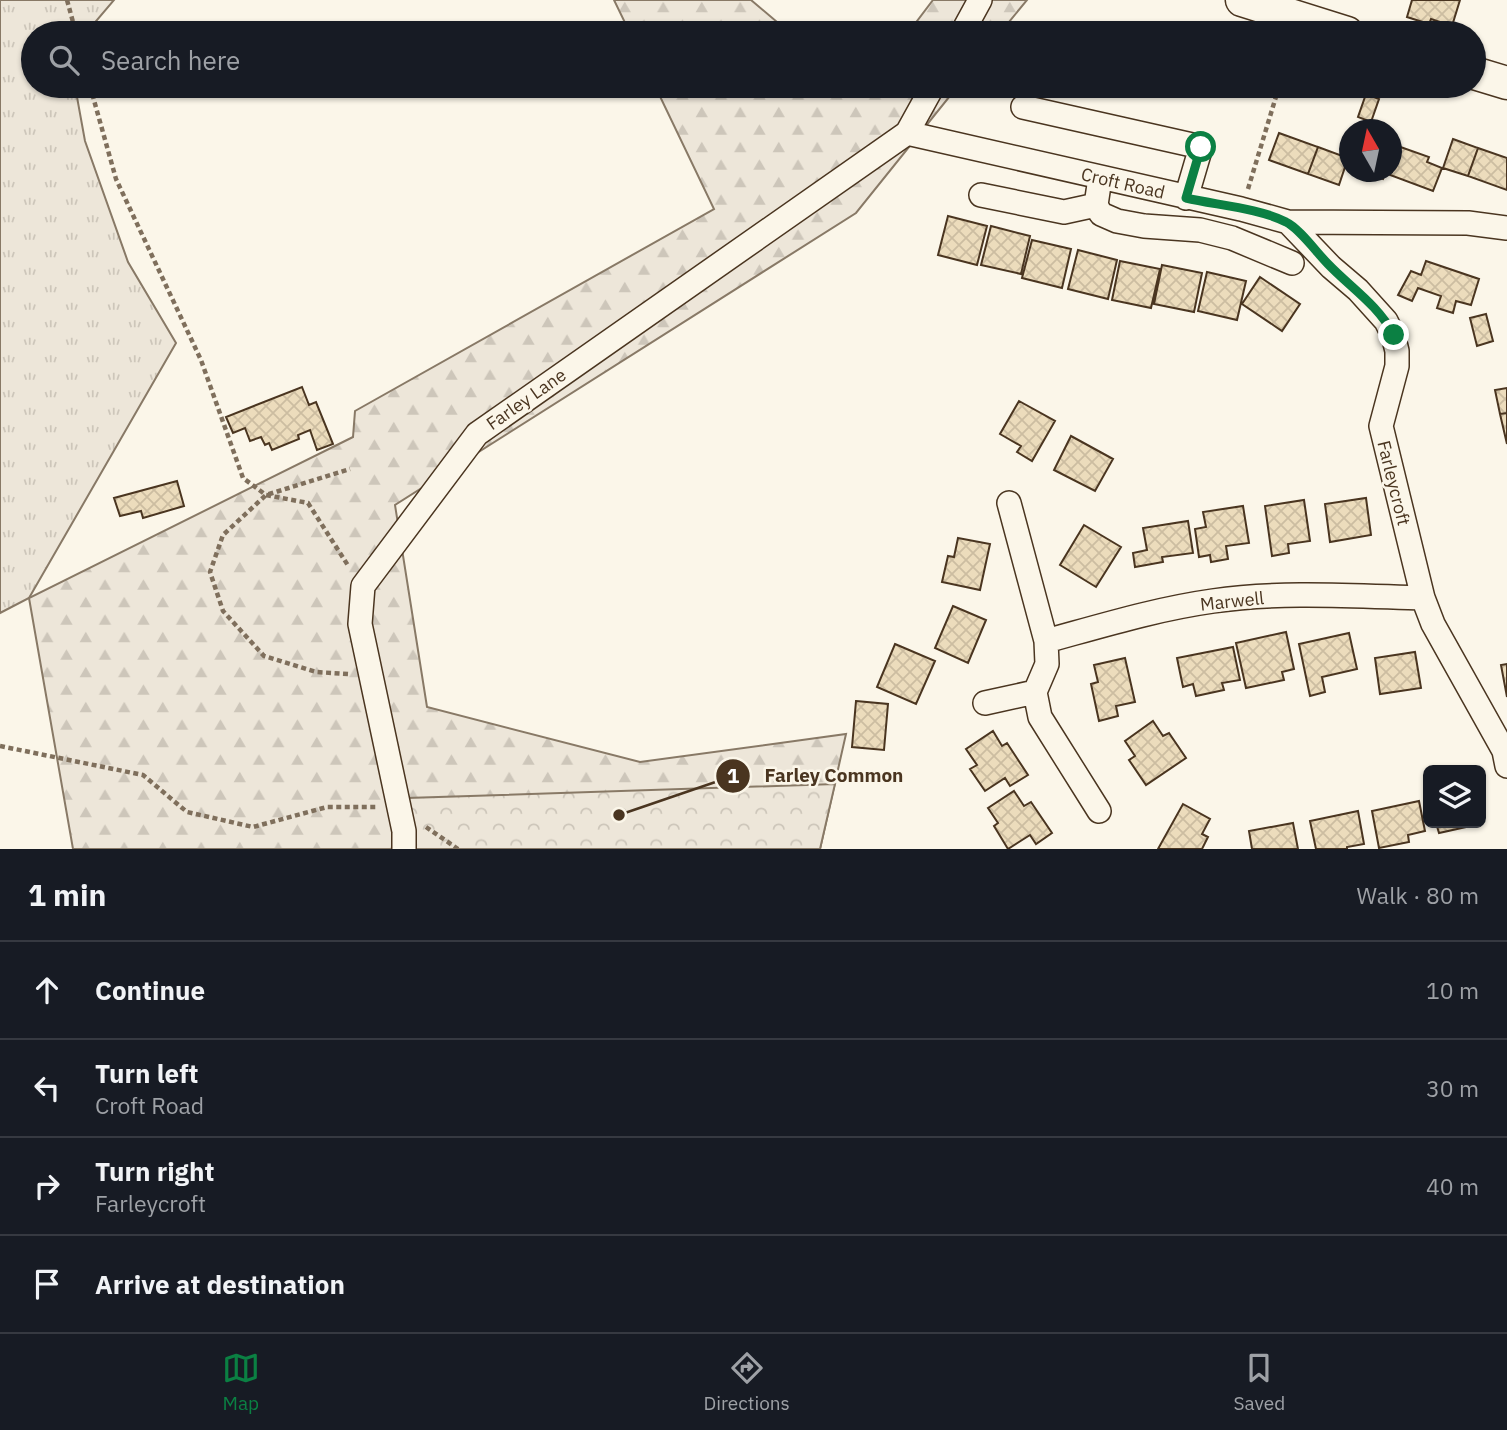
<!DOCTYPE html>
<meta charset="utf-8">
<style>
body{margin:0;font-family:"IBM Plex Sans",sans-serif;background:#20242c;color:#f1f3f6}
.controls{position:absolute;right:21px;bottom:21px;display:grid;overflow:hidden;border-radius:10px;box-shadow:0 2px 5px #0004}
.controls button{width:63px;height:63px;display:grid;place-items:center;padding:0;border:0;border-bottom:2px solid #363941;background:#171b24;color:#f1f3f6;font:35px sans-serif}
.compass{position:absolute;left:1339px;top:119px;width:63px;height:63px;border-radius:50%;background:#171b24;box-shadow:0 2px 5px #0004;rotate:351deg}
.stop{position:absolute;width:21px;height:21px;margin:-16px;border:5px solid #0b8043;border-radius:50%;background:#fff}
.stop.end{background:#0b8043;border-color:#fff;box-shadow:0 2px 7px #0008}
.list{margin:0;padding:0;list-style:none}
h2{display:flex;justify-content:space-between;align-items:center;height:91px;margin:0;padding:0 28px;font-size:30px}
h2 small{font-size:23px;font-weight:400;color:#9ea1a6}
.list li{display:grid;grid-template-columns:46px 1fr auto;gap:21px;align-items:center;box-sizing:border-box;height:98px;padding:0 28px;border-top:2px solid #363941}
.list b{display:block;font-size:26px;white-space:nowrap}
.list p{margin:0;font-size:23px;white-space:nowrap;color:#9ea1a6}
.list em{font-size:23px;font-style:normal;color:#9ea1a6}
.icon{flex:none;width:38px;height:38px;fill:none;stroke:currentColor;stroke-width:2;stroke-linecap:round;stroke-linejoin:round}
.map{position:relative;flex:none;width:1507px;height:849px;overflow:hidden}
.search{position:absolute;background:#171b24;box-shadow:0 2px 5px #0004;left:21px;right:21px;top:21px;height:77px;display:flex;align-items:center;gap:18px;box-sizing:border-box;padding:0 24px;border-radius:38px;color:#9ea1a6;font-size:26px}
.sheet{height:483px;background:#171b24}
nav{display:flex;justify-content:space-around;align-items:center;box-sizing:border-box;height:98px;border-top:2px solid #363941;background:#171b24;font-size:19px;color:#9ea1a6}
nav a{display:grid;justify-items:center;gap:4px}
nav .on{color:#0b8043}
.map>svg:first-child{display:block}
</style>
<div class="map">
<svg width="1507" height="849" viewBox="0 0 1507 849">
<defs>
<pattern id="grass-tufts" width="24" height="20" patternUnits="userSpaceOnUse" patternTransform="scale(1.75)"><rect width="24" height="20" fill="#ede6d9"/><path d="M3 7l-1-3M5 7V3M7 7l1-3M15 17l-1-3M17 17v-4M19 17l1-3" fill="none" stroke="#cdc6ba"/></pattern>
<pattern id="forest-firs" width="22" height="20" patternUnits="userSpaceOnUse" patternTransform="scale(1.75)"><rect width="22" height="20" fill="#ede6d9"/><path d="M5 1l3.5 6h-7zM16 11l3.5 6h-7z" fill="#cdc6ba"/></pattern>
<pattern id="park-crowns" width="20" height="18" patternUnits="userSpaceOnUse" patternTransform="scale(1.75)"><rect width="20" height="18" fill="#ede6d9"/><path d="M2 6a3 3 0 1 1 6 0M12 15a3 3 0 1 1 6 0" fill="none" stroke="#cdc6ba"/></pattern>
<pattern id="building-cross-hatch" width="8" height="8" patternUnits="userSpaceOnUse" patternTransform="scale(1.75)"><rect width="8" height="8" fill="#ecdcbc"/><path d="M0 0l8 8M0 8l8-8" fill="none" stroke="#ccbda1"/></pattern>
</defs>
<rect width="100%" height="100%" fill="#fbf6e9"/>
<path fill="url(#grass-tufts)" stroke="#887966" stroke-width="2" d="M0,0H114L86,33H33V86H75L85,141L128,262L176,343L29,598L0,613Z"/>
<path fill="url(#forest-firs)" stroke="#887966" stroke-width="2" d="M614,0H751L790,33H630Z
M933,0H1027L1000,33H908Z
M655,86H851L861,95L868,86H958L856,213L395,505L427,707L640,762L846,734L820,849H73L29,598L353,437L355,411L714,209Z"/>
<path fill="url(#park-crowns)" stroke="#887966" stroke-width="2" d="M835,784L820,849H413L407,798Z"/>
<path fill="url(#building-cross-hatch)" stroke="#4a3520" stroke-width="2" d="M1412,0H1460L1452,26L1431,19L1429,24L1407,17Z
M1366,94L1379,99L1371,122L1358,117Z
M1279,133L1318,147L1308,174L1269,160Z
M1453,139L1478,148L1468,176L1443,168Z
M1392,144L1429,157L1427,162L1442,168L1433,191L1385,173L1383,179L1363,172H1392Z
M1318,147L1348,158L1339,185L1308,174Z
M1478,148L1507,158V190L1468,176Z
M948,216L987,226L977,265L938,255Z
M991,226L1030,236L1021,274L981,265Z
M1032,240L1071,249L1062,288L1022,278Z
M1078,250L1117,260L1108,299L1068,289Z
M1120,261L1160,269L1151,308L1112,300Z
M1426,261L1479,279L1471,305L1456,301L1453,313L1437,308L1441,296L1418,288L1412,301L1398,295L1411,271L1421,275Z
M1162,265L1202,273L1194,312L1154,304Z
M1207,272L1246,281L1237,320L1198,311Z
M1260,277L1300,304L1282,331L1242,304Z
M1486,314L1493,341L1477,346L1470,318Z
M302,387L309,405L316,402L333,444L317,450L310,430L298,435L299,439L272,450L269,443L265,445L261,437L250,441L245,428L233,433L226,417Z
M1507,388V413L1500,414L1495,390Z
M1019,401L1055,421L1032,461L1017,452L1021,446L1000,434Z
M1507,413V444L1500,414Z
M1071,436L1113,459L1095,491L1054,470Z
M177,481L184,506L143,518L141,511L120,516L114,498Z
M1366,498L1371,535L1330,542L1325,504Z
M1304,500L1310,541L1288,544L1289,553L1272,556L1265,506Z
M1243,506L1249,543L1226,546L1228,559L1211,562L1210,555L1199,557L1195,529L1206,527L1203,512Z
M1188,521L1193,553L1162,557L1163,562L1135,567L1133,553L1147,550L1143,528Z
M1084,525L1121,547L1096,587L1060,565Z
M958,538L990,544L980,590L942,582L948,556L954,557Z
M953,606L986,620L968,663L935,648Z
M1286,632L1294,669L1282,672L1284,680L1246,688L1236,643Z
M1349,633L1357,669L1322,677L1325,692L1310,696L1299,644Z
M895,644L935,661L916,704L877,687Z
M1233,647L1240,680L1222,683L1224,690L1196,696L1193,684L1183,687L1177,658Z
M1415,652L1421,688L1380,694L1375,658Z
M1125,658L1135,702L1116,706L1118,716L1099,721L1091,684L1098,682L1094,665Z
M1507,664V697L1501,665Z
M856,701L888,704L884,750L852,747Z
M1153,721L1163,736L1169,733L1186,758L1146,785L1129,760L1135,756L1125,741Z
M993,731L1002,746L1007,743L1028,775L1010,786L1005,778L985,791L970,769L977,765L966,749Z
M1014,791L1024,806L1031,802L1052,833L1036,844L1030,835L1008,849L994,826L998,823L988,808Z
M1419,801L1425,831L1408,835L1409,842L1379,848L1372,811Z
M1183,804L1210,819L1202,834L1208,837L1202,849H1158Z
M1358,811L1364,844L1347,847V849H1316L1310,821Z
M1293,823L1298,849H1252L1249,831Z
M1436,823H1480V824L1439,833Z"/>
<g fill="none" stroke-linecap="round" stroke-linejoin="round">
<g stroke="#4a3520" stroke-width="26">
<path id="minor" d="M962,33L980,0
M1023,107L1201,147L1186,198
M907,133L1241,209L1288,222L1468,223L1507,228
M1100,178L1096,205L1101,214L1117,221L1144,226L1200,230L1232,238L1292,263
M981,195L1064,212L1096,205
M1288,222L1331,267L1358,290L1386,321L1393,335L1397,351V366L1381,426L1423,598L1433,624L1504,751L1507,766
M1009,503L1046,641
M985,703L1035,692
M1099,811L1040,717L1035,692L1047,664L1046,641C1101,626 1156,609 1213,601C1282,591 1353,596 1423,598
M404,849V831L360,624L363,586L477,434L907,133L933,86"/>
</g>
<g stroke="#4a3520" stroke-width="35">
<path id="secondary" d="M1242,0L1347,33
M1474,73L1507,83"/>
</g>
<path stroke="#7f6f5c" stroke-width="4.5" stroke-dasharray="5 3.5" stroke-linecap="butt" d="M67,0L76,33
M90,86L116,179L201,360L243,478L266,495L308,503L349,567
M1248,189L1278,90L1288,86
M348,674L316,672L264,656L223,611L210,572L223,535L266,495L350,469
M0,746L143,775L187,812L253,827L327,807H377
M426,827L458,849"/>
<use href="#minor" stroke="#fbf6e9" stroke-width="23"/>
<use href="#secondary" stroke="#fbf6e9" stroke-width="32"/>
</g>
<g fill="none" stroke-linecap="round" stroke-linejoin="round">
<path stroke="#0b8043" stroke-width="9" d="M1201,147L1186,198C1216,205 1259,208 1286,222C1299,228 1317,253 1328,264C1351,288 1377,304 1394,335"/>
</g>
<g text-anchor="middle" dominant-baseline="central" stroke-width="5" stroke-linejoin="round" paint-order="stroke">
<g font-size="18" fill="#4a3520" stroke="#fbf6e9">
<text transform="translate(1123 183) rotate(13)">Croft Road</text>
<text transform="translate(526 399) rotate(-35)">Farley Lane</text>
<text transform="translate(1394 483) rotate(76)">Farleycroft</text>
<text transform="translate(1232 601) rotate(-6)">Marwell</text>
</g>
</g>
<path fill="none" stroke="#4a3520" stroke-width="2.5" d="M619 815L733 776"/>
<g fill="#4a3520" stroke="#fbf6e9" stroke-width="2.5">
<circle cx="619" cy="815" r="7"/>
<circle cx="733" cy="776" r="18"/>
</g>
<g font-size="21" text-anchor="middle" font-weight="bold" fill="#fff">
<text x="733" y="783">1</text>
</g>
<g font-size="19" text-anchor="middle" font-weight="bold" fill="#4a3520" stroke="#fbf6e9" stroke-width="5" stroke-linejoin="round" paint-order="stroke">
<text x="834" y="782">Farley Common</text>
</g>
</svg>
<div class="controls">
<button><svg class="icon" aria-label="layers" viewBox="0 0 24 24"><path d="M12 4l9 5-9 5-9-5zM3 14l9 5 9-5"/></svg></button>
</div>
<svg class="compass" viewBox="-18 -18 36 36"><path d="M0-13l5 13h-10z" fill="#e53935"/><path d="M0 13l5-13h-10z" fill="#9ea1a6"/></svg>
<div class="stop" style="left:1201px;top:147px"></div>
<div class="stop end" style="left:1394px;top:335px"></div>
<div class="search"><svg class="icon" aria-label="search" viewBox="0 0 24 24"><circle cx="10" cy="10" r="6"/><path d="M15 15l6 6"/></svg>Search here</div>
</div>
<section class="sheet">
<h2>1 min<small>Walk · 80 m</small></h2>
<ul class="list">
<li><svg class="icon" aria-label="ahead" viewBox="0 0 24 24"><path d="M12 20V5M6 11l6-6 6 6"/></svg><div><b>Continue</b></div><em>10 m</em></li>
<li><svg class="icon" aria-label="left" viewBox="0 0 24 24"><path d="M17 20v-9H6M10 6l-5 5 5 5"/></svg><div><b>Turn left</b><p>Croft Road</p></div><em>30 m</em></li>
<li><svg class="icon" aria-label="right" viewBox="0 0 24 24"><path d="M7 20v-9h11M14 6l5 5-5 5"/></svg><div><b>Turn right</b><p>Farleycroft</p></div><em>40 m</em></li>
<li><svg class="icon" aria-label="arrive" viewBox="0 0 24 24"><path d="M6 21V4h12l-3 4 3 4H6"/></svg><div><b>Arrive at destination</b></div></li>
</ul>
</section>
<nav>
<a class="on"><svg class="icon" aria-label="map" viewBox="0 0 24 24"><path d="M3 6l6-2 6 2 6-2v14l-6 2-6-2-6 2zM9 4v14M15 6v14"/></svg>Map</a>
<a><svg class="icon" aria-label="directions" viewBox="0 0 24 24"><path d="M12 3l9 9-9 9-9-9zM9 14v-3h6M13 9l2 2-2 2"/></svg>Directions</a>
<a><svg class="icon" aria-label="saved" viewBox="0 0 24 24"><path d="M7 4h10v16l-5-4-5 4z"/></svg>Saved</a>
</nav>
